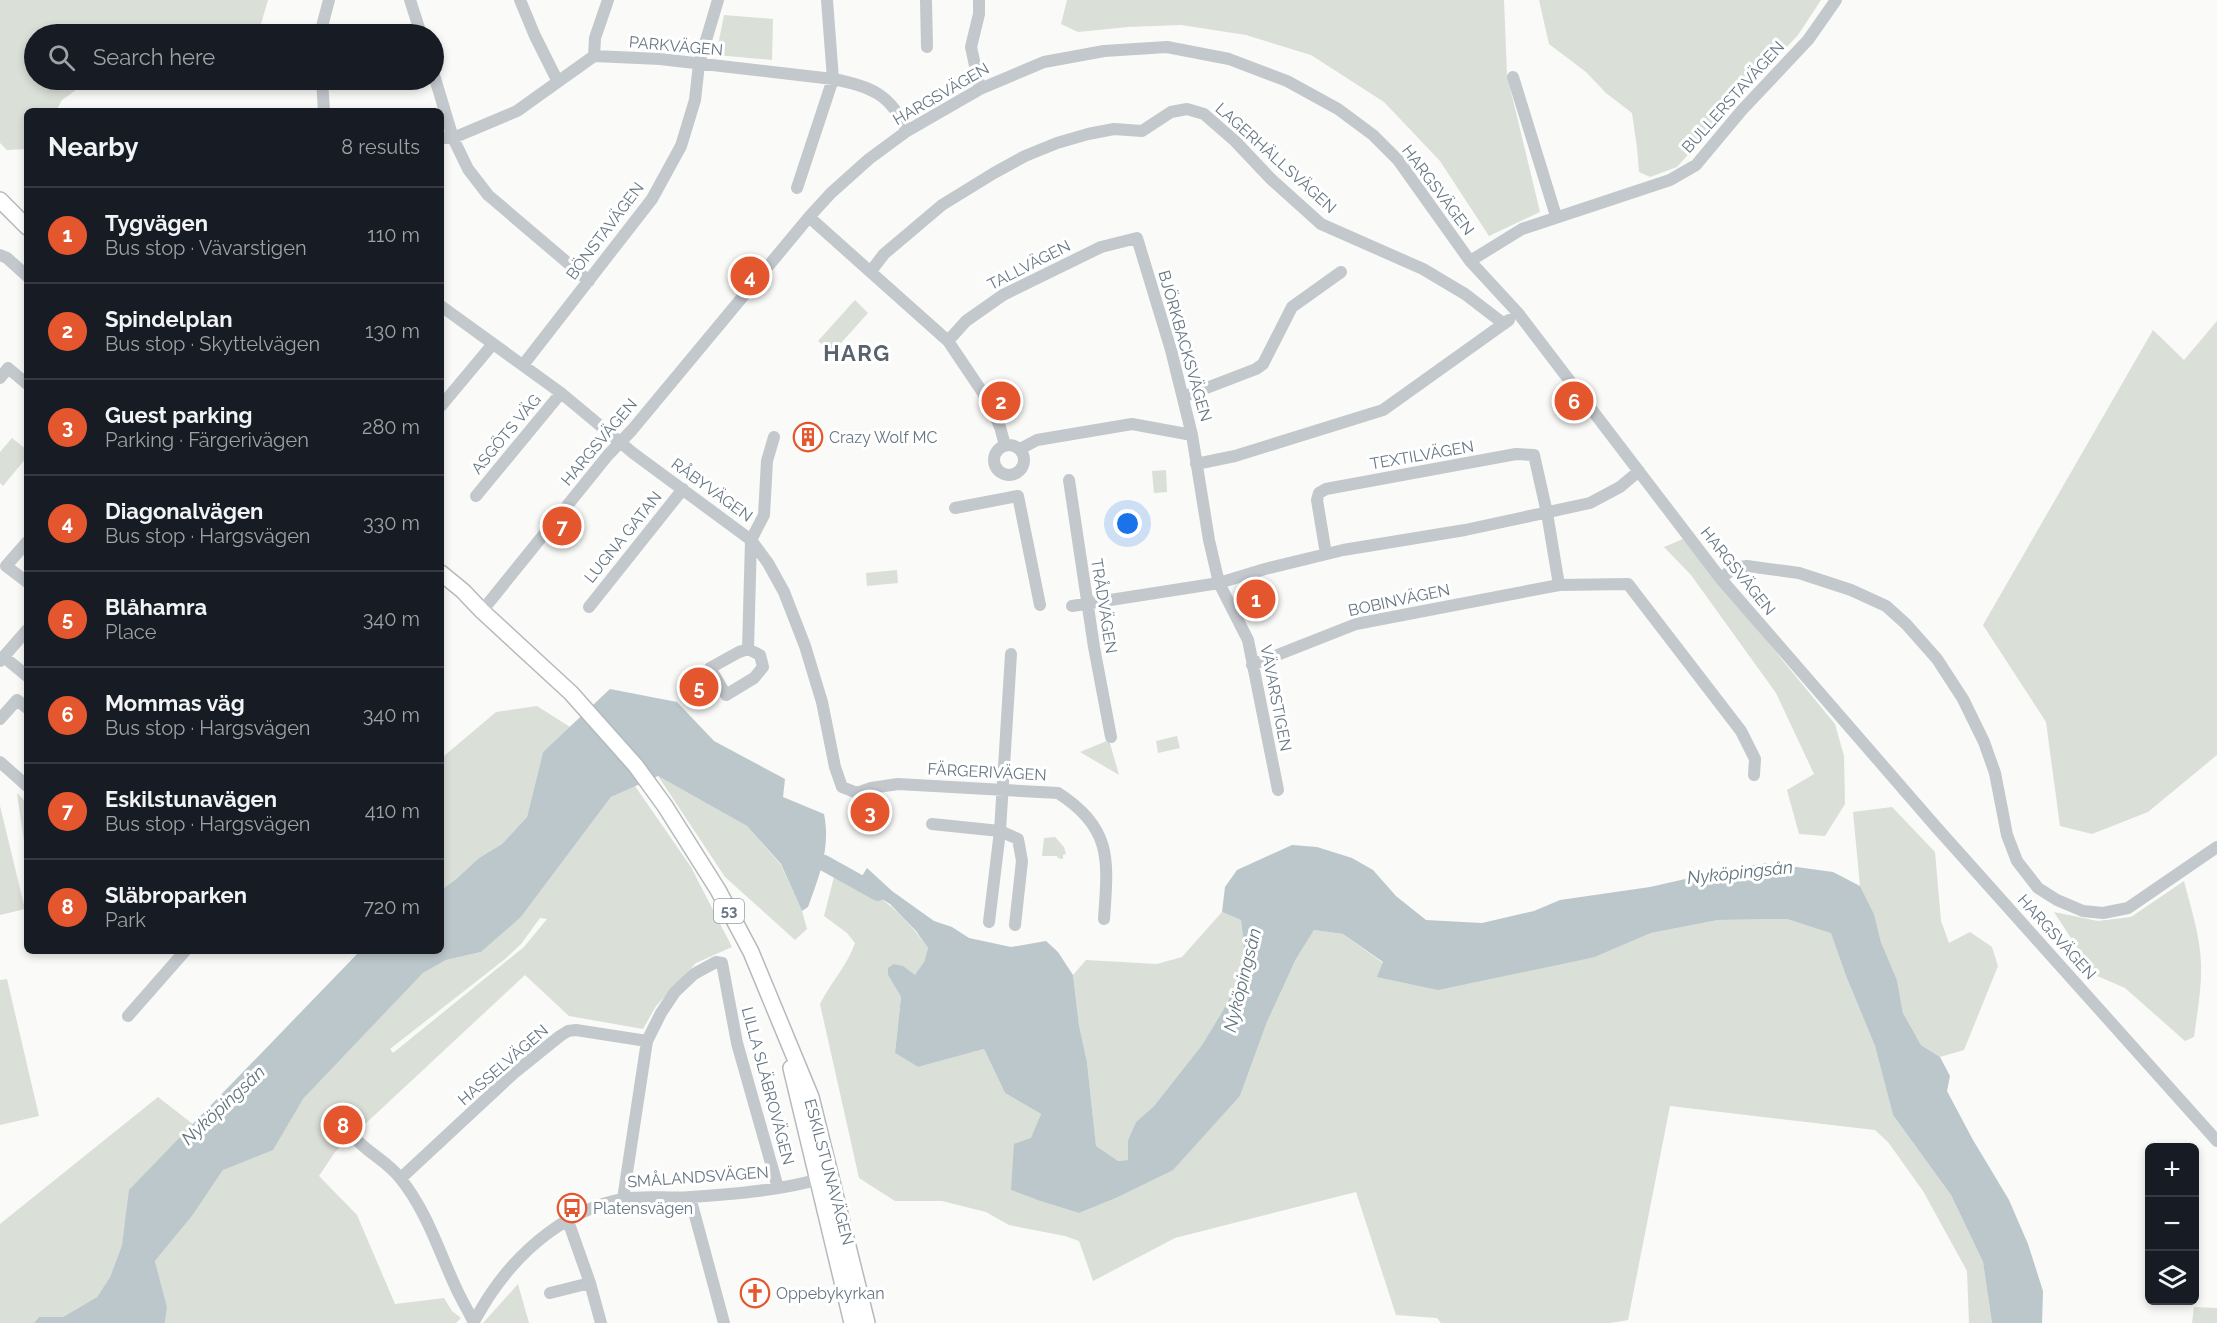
<!DOCTYPE html>
<meta charset="utf-8">
<style>
body{margin:0;font-family:Raleway,sans-serif;background:#242831;color:#f1f3f6}
.controls{position:absolute;right:18px;bottom:18px;display:grid;overflow:hidden;border-radius:9px;box-shadow:0 3px 9px #0003}
.controls button{width:54px;height:54px;display:grid;place-items:center;padding:0;border:0;border-bottom:2px solid #363941;background:#171b24;color:#f1f3f6;font:30px sans-serif}
.you{position:absolute;left:1128px;top:524px;width:21px;height:21px;margin:-15px;border:4px solid #fff;border-radius:50%;background:#1a73e8;box-shadow:0 0 0 9px #1a73e833}
.badge{display:grid;place-items:center;width:39px;height:39px;border-radius:50%;background:#e4572e;color:#fff;font-size:20px;font-weight:700}
.pin{position:absolute;translate:-50% -50%;border:3px solid #fff;box-shadow:0 2px 6px #0006}
.list{margin:0;padding:0;list-style:none}
h2{display:flex;justify-content:space-between;align-items:center;height:78px;margin:0;padding:0 24px;font-size:26px}
h2 small{font-size:20px;font-weight:400;color:#9ea1a6}
.list li{display:grid;grid-template-columns:39px 1fr auto;gap:18px;align-items:center;box-sizing:border-box;height:96px;padding:0 24px;border-top:2px solid #363941}
.list b{display:block;font-size:22px;white-space:nowrap}
.list p{margin:0;font-size:20px;white-space:nowrap;color:#9ea1a6}
.list em{font-size:20px;font-style:normal;color:#9ea1a6}
.icon{flex:none;width:33px;height:33px;fill:none;stroke:currentColor;stroke-width:2;stroke-linecap:round;stroke-linejoin:round}
.map{position:relative;flex:none;width:2217px;height:1323px;overflow:hidden}
.search{position:absolute;background:#171b24;box-shadow:0 3px 9px #0003;left:24px;top:24px;width:420px;height:66px;display:flex;align-items:center;gap:15px;box-sizing:border-box;padding:0 21px;border-radius:33px;color:#9ea1a6;font-size:22px}
.panel{position:absolute;background:#171b24;box-shadow:0 3px 9px #0003;left:24px;top:108px;width:420px;height:846px;border-radius:9px}
.map>svg:first-child{display:block}
</style>
<div class="map">
<svg width="2217" height="1323" viewBox="0 0 2217 1323">
<rect width="100%" height="100%" fill="#fafaf8"/>
<path fill="#dadfd7" fill-rule="evenodd" d="M0,0H268L258,34H34V80H90L62,100L56,111H27V149L7,150L0,143Z
M1067,0H1504L1507,75L1540,212L1489,236L1440,161L1384,102L1311,55L1246,35L1181,25L1128,27L1078,32L1061,24Z
M1539,0H1821L1798,35L1744,92L1677,167L1650,177L1639,172L1637,148L1632,113L1606,93L1586,72L1549,44Z
M724,15L773,19L772,60L716,55Z
M855,300L868,313L832,353L818,341Z
M2217,321V755L2148,812L2092,834L2060,826L2046,722L1983,625L2153,330L2184,360Z
M12,438L27,450V457L3,486L0,483V452Z
M1166,470L1167,492L1154,493L1152,471Z
M1683,539L1835,724L1844,756L1845,804L1825,836L1799,834L1787,790L1814,774L1776,693L1691,575L1664,547Z
M897,570L898,583L867,586L866,573Z
M537,706L570,727L543,752L527,817L502,844L479,858L455,880L441,890V771L444,756L496,712Z
M1177,736L1180,748L1158,753L1156,741Z
M1109,740L1119,775L1080,752Z
M658,776L747,826L781,865L802,911L807,929L795,940L725,877Z
M635,786L691,867L732,947L696,963L656,1006L643,1029L569,1016L525,975L335,1152L319,1176L357,1215L395,1304L444,1298L452,1311L461,1318L456,1323H165L167,1307L155,1261L192,1216L223,1170L303,1099L423,973L446,960L481,952L521,917L611,797ZM540,918L547,919L524,947L393,1053L390,1049L505,959L521,944Z
M17,793L27,803V863Z
M0,806L25,909L0,915Z
M1892,807L1935,852L1941,921L1949,943L1970,932L1992,947L1998,966L1964,1050L1940,1057L1921,1045L1903,1013L1897,980L1881,942L1874,914L1860,886L1853,812Z
M1055,837L1064,847L1066,854L1063,855V859L1058,858L1057,856H1042L1044,838Z
M834,877C878,890 901,911 928,948L924,962L915,976L888,975L901,997L895,1053L918,1067L984,1049L1005,1093L1041,1114L1011,1190L1040,1201L1079,1213L1116,1198L1173,1169L1240,1096L1267,1022L1296,959L1314,930L1343,934L1383,963L1378,977L1595,957L1651,933L1718,920L1787,919L1831,932L1846,976L1875,1046L1893,1115L1951,1195L1983,1262L1992,1323H1969L1967,1271L1923,1191L1888,1142L1875,1130L1670,1106L1628,1320L1610,1323H1441L1437,1318L1396,1315L1356,1192L1175,1238L1093,1281L1079,1241L1065,1236L1009,1225L986,1212L942,1201H895L859,1178L820,1004C831,982 847,966 855,943L847,933L824,916Z
M2184,881C2191,908 2200,936 2201,963C2202,988 2197,1013 2194,1037L2185,1041L2125,988L2095,975L2054,912L2098,921L2131,917Z
M1222,912L1241,920L1244,945L1239,980L1222,1012L1202,1045L1154,1106L1136,1122L1128,1140L1129,1160L1118,1161L1096,1147L1087,1062L1079,1025L1073,975L1086,960L1157,964L1182,957Z
M7,979L39,1116L0,1125V980Z
M158,1097L194,1125L130,1190L122,1245L110,1277L97,1297L63,1317H39L34,1323H0V1224Z
M518,1284L529,1323H483Z
M2194,1307L2217,1308V1323H2192Z"/>
<path fill="#bbc7cb" d="M610,689L677,702L714,741L785,779L783,797L824,814C831,847 819,877 808,907L802,911L781,864L747,826L658,776L611,797L521,917L481,952L446,960L423,973L303,1099L273,1150L223,1170L192,1216L155,1261L167,1307L165,1323H34L39,1317H63L97,1297L110,1277L122,1245L129,1190L360,951H441V890L455,880L479,858L502,844L527,817L543,752Z
M1292,845L1317,847L1352,858L1373,870L1396,896L1426,920L1482,923L1534,911L1560,900L1650,887L1725,870L1767,863L1833,872L1860,886L1874,914L1881,942L1897,980L1903,1013L1921,1045L1940,1057L1950,1076L1947,1091L1973,1140L2009,1200L2028,1244L2043,1291L2042,1323H1992L1983,1262L1951,1195L1893,1115L1875,1046L1846,976L1831,933L1787,919L1718,920L1651,933L1595,957L1438,990L1377,977L1383,962L1343,934L1314,930L1296,959L1267,1022L1240,1096L1173,1170L1116,1198L1079,1213L1040,1201L1011,1190L1014,1144L1031,1138L1041,1114L1005,1093L984,1049L918,1067L895,1053L901,997L888,975V968L894,964L903,966L915,975L924,962L928,948L916,931L890,904L857,884L867,868L892,891L934,921L952,927L969,938L1011,947L1046,941L1058,952L1073,975L1079,1025L1087,1062L1096,1146L1118,1161L1128,1160V1140L1136,1122L1154,1106L1202,1045L1222,1012L1239,980L1244,945L1241,920L1222,912L1225,887L1237,870Z"/>
<g fill="none" stroke-linecap="round" stroke-linejoin="round">
<path stroke="#bbc7cb" stroke-width="16" d="M801,859L824,863L878,893"/>
<g stroke="#b5babe" stroke-width="18">
<path id="major" d="M0,200L27,227
M441,573L463,591L482,611L571,693L636,766L665,806L718,890L751,952L811,1097L867,1323
M791,1068L852,1323"/>
</g>
<path stroke="#c3c8cc" stroke-width="12" d="M410,0L421,34
M520,0L535,36L558,82
M926,0L927,47
M979,0V14L971,47L980,89
M320,34L329,0
M594,56L595,38L608,0
M434,75L453,138L468,169L488,195L589,281
M1513,77L1556,216
M322,80L324,111
M441,138H453L517,111L594,56L660,59L833,79C870,86 891,94 907,131
M797,188L833,79L827,0
M809,217L948,341L989,402L1000,427L1005,445
M0,255L7,258L27,276
M1470,261L1522,229L1670,180L1696,165L1742,110L1808,40L1836,0
M871,271L884,254L942,205L994,173L1025,156L1057,143L1088,134L1114,129L1142,131L1171,112L1187,109L1204,114L1235,141L1271,179L1321,224L1423,269L1465,294L1504,324
M441,306L561,393L633,453L751,540L768,563L784,592L805,646L822,702L835,767L842,787L857,793L871,788L898,784L1058,793C1113,828 1108,861 1104,919
M948,341L966,321L1003,295L1101,247L1137,238L1171,350L1192,435L1209,540L1219,583L1248,640L1278,790
M523,365L652,199L681,146L695,100L699,64L718,0
M0,378L8,368L27,384
M1183,397L1256,369L1263,364L1292,307L1341,272
M441,406L492,345
M994 460a15 15 0 1 1 30 0a15 15 0 1 1-30 0Z
M1020,449L1037,440L1132,424L1192,435
M1196,464L1235,456L1383,410L1509,320
M1069,480L1094,647L1111,737
M476,496L561,393
M955,508L1018,496L1040,605
M27,542L6,566L27,582
M1326,554L1317,500L1319,493L1326,489L1516,454L1534,455L1547,513L1559,585
M1721,579L1733,568L1747,566L1799,573L1851,590L1886,606L1906,624L1937,659L1963,699L1984,742L1995,773L2007,835L2017,861L2038,888L2057,900L2083,911L2103,913L2128,908L2217,847
M1072,606L1219,583L1265,569L1343,550L1465,530L1590,503L1620,487L1639,471
M589,607L683,489
M482,611L608,455L632,430L809,217L831,193L869,159L907,131L980,89L1044,62L1104,51L1167,47L1229,59L1287,81L1338,109L1373,135L1398,160L1470,261L1518,313L1721,579L1937,828L2217,1141
M748,649L760,655L763,667L754,678L726,695L710,668L739,652L748,649L751,540L764,515L767,461L774,437
M4,657L27,676
M0,661L27,630
M1252,665L1356,624L1559,585L1628,584L1741,731L1755,759L1754,775
M0,719L17,700L27,708
M0,762L27,786
M932,824L1000,831L1018,839L1022,861L1015,925
M989,922L1000,831L1011,654
M128,1016L185,951
M355,1138C369,1154 387,1161 400,1178C427,1211 439,1252 457,1290C462,1301 469,1312 474,1323
M401,1178L514,1073L560,1036L568,1031L576,1030L647,1041
M690,1197L724,1323
M623,1199L647,1041L661,1013L675,992L694,974L716,962L722,963L737,1043L778,1188
M568,1221L590,1283L601,1323
M550,1293L590,1283
M473,1323C479,1313 485,1302 492,1292C522,1248 569,1209 623,1199C645,1195 669,1199 691,1197C736,1194 784,1190 827,1177"/>
<use href="#major" stroke="#fff" stroke-width="15"/>
</g>
<defs>
<g id="building-ring" transform="scale(1.5)"><circle r="9.5" fill="#fff" stroke="#e4572e" stroke-width="1.5"/><path d="M-4-6H4V6H1V3H-1V6H-4ZM-2.5-4.3h1.7v1.8h-1.7ZM.8-4.3h1.7v1.8H.8ZM-2.5-1h1.7V.8h-1.7ZM.8-1h1.7V.8H.8Z" fill="#e4572e"/></g>
<g id="bus-ring" transform="scale(1.5)"><circle r="9.5" fill="#fff" stroke="#e4572e" stroke-width="1.5"/><path d="M-5-6H5V4H4V6H2V4H-2V6H-4V4H-5ZM-3.5-4V0h7V-4ZM-3.5 1.2v1.5H-2V1.2ZM2 1.2v1.5H3.5V1.2Z" fill="#e4572e"/></g>
<g id="church-ring" transform="scale(1.5)"><circle r="9.5" fill="#fff" stroke="#e4572e" stroke-width="1.5"/><path d="M-1.2-6h2.4v3.5h3.3v2.4h-3.3V6h-2.4V-.1h-3.3v-2.4h3.3Z" fill="#e4572e"/></g>
</defs>
<g fill-rule="evenodd">
<use href="#building-ring" x="808" y="437"/>
<use href="#bus-ring" x="572" y="1208"/>
<use href="#church-ring" x="755" y="1293"/>
</g>
<g text-anchor="middle" dominant-baseline="central" stroke-width="6" stroke-linejoin="round" paint-order="stroke">
<rect fill="#fff" stroke="#939fa8" stroke-width="1.5" x="714" y="899" width="30" height="24" rx="4.5"/>
<g font-size="15" font-weight="bold" fill="#657683">
<text x="729" y="911">53</text>
</g>
<g font-size="16" fill="#657683" stroke="#fff">
<text transform="translate(676 46) rotate(5)">PARKVÄGEN</text>
<text transform="translate(941 94) rotate(-30)">HARGSVÄGEN</text>
<text transform="translate(1733 97) rotate(-48)">BULLERSTAVÄGEN</text>
<text transform="translate(1276 158) rotate(42)">LAGERHÄLLSVÄGEN</text>
<text transform="translate(1438 190) rotate(53)">HARGSVÄGEN</text>
<text transform="translate(605 231) rotate(-53)">BÖNSTAVÄGEN</text>
<text transform="translate(1029 265) rotate(-27)">TALLVÄGEN</text>
<text transform="translate(1185 346) rotate(74)">BJÖRKBACKSVÄGEN</text>
<text transform="translate(506 434) rotate(-50)">ASGÖTS VÄG</text>
<text transform="translate(599 442) rotate(-50)">HARGSVÄGEN</text>
<text transform="translate(1422 455) rotate(-10)">TEXTILVÄGEN</text>
<text transform="translate(712 490) rotate(36)">RÅBYVÄGEN</text>
<text transform="translate(623 537) rotate(-51)">LUGNA GATAN</text>
<text transform="translate(1738 571) rotate(51)">HARGSVÄGEN</text>
<text transform="translate(1399 600) rotate(-12)">BOBINVÄGEN</text>
<text transform="translate(1104 606) rotate(81)">TRÅDVÄGEN</text>
<text transform="translate(1276 698) rotate(79)">VÄVARSTIGEN</text>
<text transform="translate(987 772) rotate(3)">FÄRGERIVÄGEN</text>
<text transform="translate(2057 937) rotate(48)">HARGSVÄGEN</text>
<text transform="translate(503 1065) rotate(-41)">HASSELVÄGEN</text>
<text transform="translate(768 1086) rotate(75)">LILLA SLÄBROVÄGEN</text>
<text transform="translate(829 1172) rotate(75)">ESKILSTUNAVÄGEN</text>
<text transform="translate(698 1177) rotate(-4)">SMÅLANDSVÄGEN</text>
</g>
<g font-size="16" fill="#657683" stroke="#fff" text-anchor="start">
<text x="829" y="437">Crazy Wolf MC</text>
<text x="593" y="1208">Platensvägen</text>
<text x="776" y="1293">Oppebykyrkan</text>
</g>
<g font-size="18" font-style="italic" fill="#60757c" stroke="#fff">
<text transform="translate(1740 872) rotate(-6)">Nyköpingsån</text>
<text transform="translate(1242 980) rotate(-76)">Nyköpingsån</text>
<text transform="translate(223 1105) rotate(-43)">Nyköpingsån</text>
</g>
<g font-size="22" font-weight="bold" letter-spacing="1.5" fill="#57646e" stroke="#fff">
<text x="857" y="353">HARG</text>
</g>
</g>
</svg>
<div class="controls">
<button>+</button>
<button>−</button>
<button><svg class="icon" aria-label="layers" viewBox="0 0 24 24"><path d="M12 4l9 5-9 5-9-5zM3 14l9 5 9-5"/></svg></button>
</div>
<div class="you"></div>
<div class="pin badge" style="left:1256px;top:599px">1</div>
<div class="pin badge" style="left:1001px;top:401px">2</div>
<div class="pin badge" style="left:870px;top:812px">3</div>
<div class="pin badge" style="left:750px;top:276px">4</div>
<div class="pin badge" style="left:699px;top:687px">5</div>
<div class="pin badge" style="left:1574px;top:401px">6</div>
<div class="pin badge" style="left:562px;top:526px">7</div>
<div class="pin badge" style="left:343px;top:1125px">8</div>
<div class="search"><svg class="icon" aria-label="search" viewBox="0 0 24 24"><circle cx="10" cy="10" r="6"/><path d="M15 15l6 6"/></svg>Search here</div>
<section class="panel">
<h2>Nearby<small>8 results</small></h2>
<ul class="list">
<li><span class="badge">1</span><div><b>Tygvägen</b><p>Bus stop · Vävarstigen</p></div><em>110 m</em></li>
<li><span class="badge">2</span><div><b>Spindelplan</b><p>Bus stop · Skyttelvägen</p></div><em>130 m</em></li>
<li><span class="badge">3</span><div><b>Guest parking</b><p>Parking · Färgerivägen</p></div><em>280 m</em></li>
<li><span class="badge">4</span><div><b>Diagonalvägen</b><p>Bus stop · Hargsvägen</p></div><em>330 m</em></li>
<li><span class="badge">5</span><div><b>Blåhamra</b><p>Place</p></div><em>340 m</em></li>
<li><span class="badge">6</span><div><b>Mommas väg</b><p>Bus stop · Hargsvägen</p></div><em>340 m</em></li>
<li><span class="badge">7</span><div><b>Eskilstunavägen</b><p>Bus stop · Hargsvägen</p></div><em>410 m</em></li>
<li><span class="badge">8</span><div><b>Släbroparken</b><p>Park</p></div><em>720 m</em></li>
</ul>
</section>
</div>
